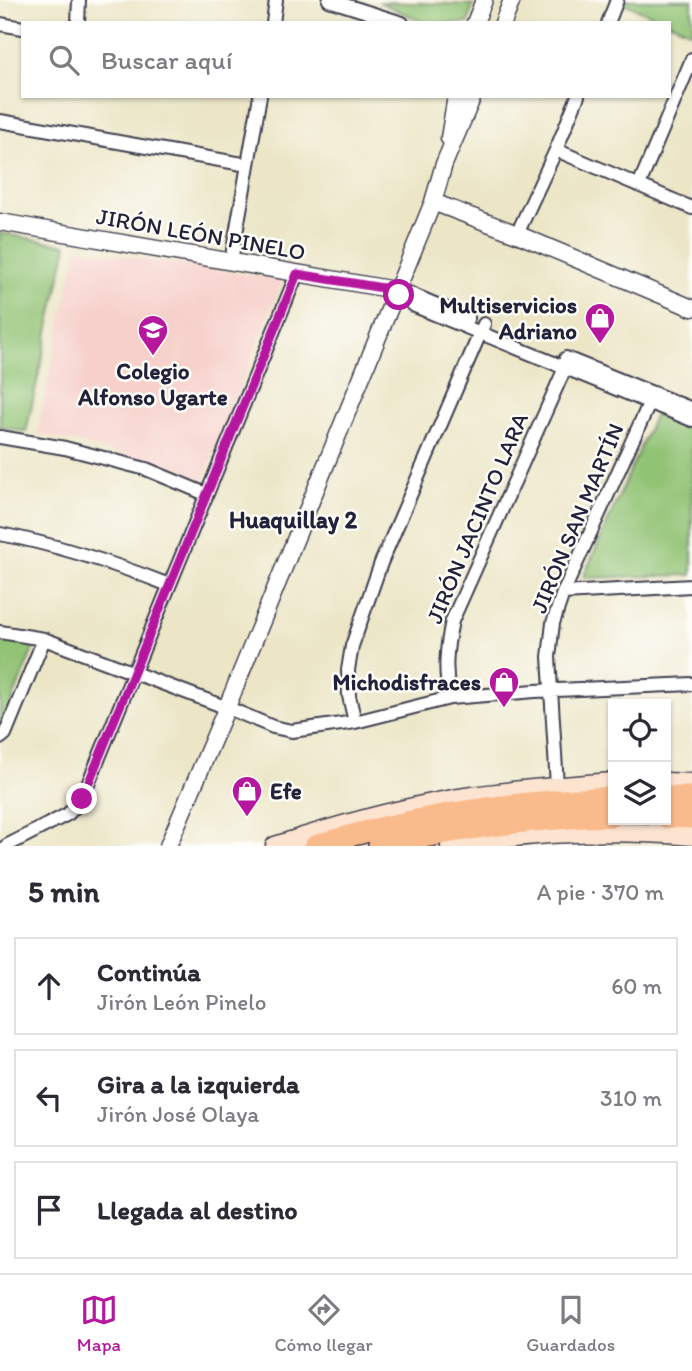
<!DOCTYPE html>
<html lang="es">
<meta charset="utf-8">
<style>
body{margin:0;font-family:Itim,sans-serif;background:#f7f7f7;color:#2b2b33}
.controls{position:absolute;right:21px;bottom:21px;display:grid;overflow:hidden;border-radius:0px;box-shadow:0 2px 5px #0004}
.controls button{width:63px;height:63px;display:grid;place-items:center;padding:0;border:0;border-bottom:2px solid #e1e1e2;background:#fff;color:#2b2b33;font:35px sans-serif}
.stop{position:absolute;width:21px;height:21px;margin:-16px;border:5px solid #b5179e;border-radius:50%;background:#fff}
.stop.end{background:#b5179e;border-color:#fff;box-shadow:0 2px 7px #0008}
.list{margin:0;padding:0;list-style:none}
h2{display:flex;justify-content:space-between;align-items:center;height:91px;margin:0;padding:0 28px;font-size:30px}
h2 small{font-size:23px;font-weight:400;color:#7c7c81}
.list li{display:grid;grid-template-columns:46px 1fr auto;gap:21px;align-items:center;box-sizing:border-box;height:98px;margin:0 14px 14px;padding:0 14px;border:2px solid #e1e1e2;border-radius:0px}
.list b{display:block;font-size:26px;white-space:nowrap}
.list p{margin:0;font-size:23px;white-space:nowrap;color:#7c7c81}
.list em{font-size:23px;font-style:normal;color:#7c7c81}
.icon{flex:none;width:38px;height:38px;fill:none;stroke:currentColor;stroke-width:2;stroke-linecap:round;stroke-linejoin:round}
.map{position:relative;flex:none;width:692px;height:846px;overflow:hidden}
.search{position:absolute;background:#fff;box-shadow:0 2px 5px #0004;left:21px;right:21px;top:21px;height:77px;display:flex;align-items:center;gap:18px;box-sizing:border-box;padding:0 24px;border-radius:0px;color:#7c7c81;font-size:26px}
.sheet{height:427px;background:#fff}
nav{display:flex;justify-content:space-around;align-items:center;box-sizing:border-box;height:98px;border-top:2px solid #e1e1e2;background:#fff;font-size:19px;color:#7c7c81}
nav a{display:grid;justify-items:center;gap:4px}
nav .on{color:#b5179e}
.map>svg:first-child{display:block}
</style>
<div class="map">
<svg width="692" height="846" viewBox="0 0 692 846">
<rect width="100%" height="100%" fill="#fdfcf7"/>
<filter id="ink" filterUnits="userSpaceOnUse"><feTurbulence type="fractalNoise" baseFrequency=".0143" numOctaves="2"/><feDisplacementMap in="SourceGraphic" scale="14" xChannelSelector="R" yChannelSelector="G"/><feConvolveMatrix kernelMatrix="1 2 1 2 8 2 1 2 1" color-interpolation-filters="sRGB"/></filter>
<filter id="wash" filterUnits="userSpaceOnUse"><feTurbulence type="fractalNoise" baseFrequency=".00686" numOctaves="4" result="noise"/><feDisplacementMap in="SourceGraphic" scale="28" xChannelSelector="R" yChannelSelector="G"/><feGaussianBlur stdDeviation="1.57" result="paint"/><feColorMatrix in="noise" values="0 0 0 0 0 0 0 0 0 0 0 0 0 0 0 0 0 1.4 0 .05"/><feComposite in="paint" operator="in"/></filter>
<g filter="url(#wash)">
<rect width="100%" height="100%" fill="#ece6c7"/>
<path fill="#f7d0cb" d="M77,248L283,280L202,483L146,461L71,441L37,434Z"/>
<path fill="#91c374" stroke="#5a7258" stroke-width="2" d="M624,0H692V32L623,3Z
M379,2L473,5L468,23H425Z
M0,233L67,245L26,432L0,427Z
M655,414L692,429V575L583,578Z
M0,637L35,644L0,731Z"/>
</g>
<g filter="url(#ink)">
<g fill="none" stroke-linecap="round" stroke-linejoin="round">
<g stroke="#403f50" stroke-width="16">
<path id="minor" d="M329,0L402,23
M78,23L79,0
M273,23L276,0
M608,23L617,0
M0,24L23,28
M0,121L248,165
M556,150L692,208
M639,185L692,59
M517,234L556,150L578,96
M231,262L260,96
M395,290L415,306L692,420
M397,291L406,292L468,318
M566,358L692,409
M0,437L65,448L146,469L206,494
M0,534C59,545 113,563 169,585
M563,593L692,586
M0,632L44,639L233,710L273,727L292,731L355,722L450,698L535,691L692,684
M450,698C444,671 446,649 452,621L569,359
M355,722L349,696L348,670L352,646L381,563L484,324
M0,738L5,734L44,639
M557,786L549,657L553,623L563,593L654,393
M6,846L68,814L82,799L297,274"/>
</g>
<g stroke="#403f50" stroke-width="19">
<path id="tertiary" d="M475,23L484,0
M503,23L512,0
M449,138L456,96
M433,202L517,234L692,308
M0,222L395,290
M168,846L227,707L433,202L444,164L473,96"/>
</g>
<g stroke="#403f50" stroke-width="21">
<path id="secondary" d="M666,782L692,783
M275,846C335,826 395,809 458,798C509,790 561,786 613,782
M450,846C530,832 612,829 692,836"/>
</g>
<g stroke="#403f50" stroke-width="24">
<path id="trunk" d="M666,797H692
M666,817L692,818
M315,846C411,816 513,801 613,797
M379,846C456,829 534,818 613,816"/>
</g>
<use href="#minor" stroke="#fff" stroke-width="12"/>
<use href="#tertiary" stroke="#fff" stroke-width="16"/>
<use href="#secondary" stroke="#fde4d1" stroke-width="18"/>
<use href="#trunk" stroke="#fabb8c" stroke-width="21"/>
</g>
</g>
<g fill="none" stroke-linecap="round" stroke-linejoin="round" filter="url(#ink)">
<path stroke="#b5179e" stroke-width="9" d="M82,799L297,274L395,290L399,295"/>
</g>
<defs>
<g id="shop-pin" transform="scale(1.575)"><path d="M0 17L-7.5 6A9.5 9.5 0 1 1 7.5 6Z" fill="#b5179e" stroke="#fdfcf7"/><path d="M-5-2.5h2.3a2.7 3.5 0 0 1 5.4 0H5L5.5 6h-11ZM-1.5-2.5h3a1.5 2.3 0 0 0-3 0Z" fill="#fff"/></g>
<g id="school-pin" transform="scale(1.575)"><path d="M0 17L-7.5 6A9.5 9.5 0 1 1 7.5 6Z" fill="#b5179e" stroke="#fdfcf7"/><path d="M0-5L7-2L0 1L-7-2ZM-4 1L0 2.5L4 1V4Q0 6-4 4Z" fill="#fff"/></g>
</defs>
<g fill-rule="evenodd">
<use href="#shop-pin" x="600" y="318"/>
<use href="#school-pin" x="153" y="330"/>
<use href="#shop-pin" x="504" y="682"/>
<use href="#shop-pin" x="247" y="791"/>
</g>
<g text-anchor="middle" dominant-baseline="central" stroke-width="5" stroke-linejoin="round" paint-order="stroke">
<g font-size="23" fill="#22223b" stroke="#fdfcf7">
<text transform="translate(201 234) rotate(10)">JIRÓN LEÓN PINELO</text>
<text transform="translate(477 518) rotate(-67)">JIRÓN JACINTO LARA</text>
<text transform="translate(577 518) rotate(-67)">JIRÓN SAN MARTÍN</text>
</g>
<g font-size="23" font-weight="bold" fill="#22223b" stroke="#fdfcf7" text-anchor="end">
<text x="577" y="305">Multiservicios<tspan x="577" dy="26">Adriano</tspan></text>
<text x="153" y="371" text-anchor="middle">Colegio<tspan x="153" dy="26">Alfonso Ugarte</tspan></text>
<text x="481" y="682">Michodisfraces</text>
<text x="270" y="791" text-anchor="start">Efe</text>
</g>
<g font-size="24" font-weight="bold" fill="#22223b" stroke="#fdfcf7">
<text x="293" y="519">Huaquillay 2</text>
</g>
</g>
</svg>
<div class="controls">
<button><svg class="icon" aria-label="locate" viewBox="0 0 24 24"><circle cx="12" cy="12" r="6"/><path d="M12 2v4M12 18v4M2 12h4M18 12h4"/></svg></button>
<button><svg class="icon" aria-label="layers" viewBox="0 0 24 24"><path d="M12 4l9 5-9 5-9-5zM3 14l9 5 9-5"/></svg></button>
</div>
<div class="stop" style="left:399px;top:295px"></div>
<div class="stop end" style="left:82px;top:799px"></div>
<div class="search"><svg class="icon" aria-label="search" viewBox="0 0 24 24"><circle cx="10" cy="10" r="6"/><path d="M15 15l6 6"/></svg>Buscar aquí</div>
</div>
<section class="sheet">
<h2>5 min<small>A pie · 370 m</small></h2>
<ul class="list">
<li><svg class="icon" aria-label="ahead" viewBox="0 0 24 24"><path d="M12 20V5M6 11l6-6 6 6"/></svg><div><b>Continúa</b><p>Jirón León Pinelo</p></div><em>60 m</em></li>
<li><svg class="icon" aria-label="left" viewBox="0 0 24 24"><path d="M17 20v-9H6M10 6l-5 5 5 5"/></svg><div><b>Gira a la izquierda</b><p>Jirón José Olaya</p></div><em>310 m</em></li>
<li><svg class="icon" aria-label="arrive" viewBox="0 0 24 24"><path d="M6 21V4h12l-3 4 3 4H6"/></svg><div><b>Llegada al destino</b></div></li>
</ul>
</section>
<nav>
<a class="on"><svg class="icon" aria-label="map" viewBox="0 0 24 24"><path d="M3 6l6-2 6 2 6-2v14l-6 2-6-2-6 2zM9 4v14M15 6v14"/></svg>Mapa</a>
<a><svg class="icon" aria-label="directions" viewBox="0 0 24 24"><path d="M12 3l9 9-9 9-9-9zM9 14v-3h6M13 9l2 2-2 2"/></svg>Cómo llegar</a>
<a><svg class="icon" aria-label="saved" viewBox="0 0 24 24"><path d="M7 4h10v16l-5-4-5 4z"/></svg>Guardados</a>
</nav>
